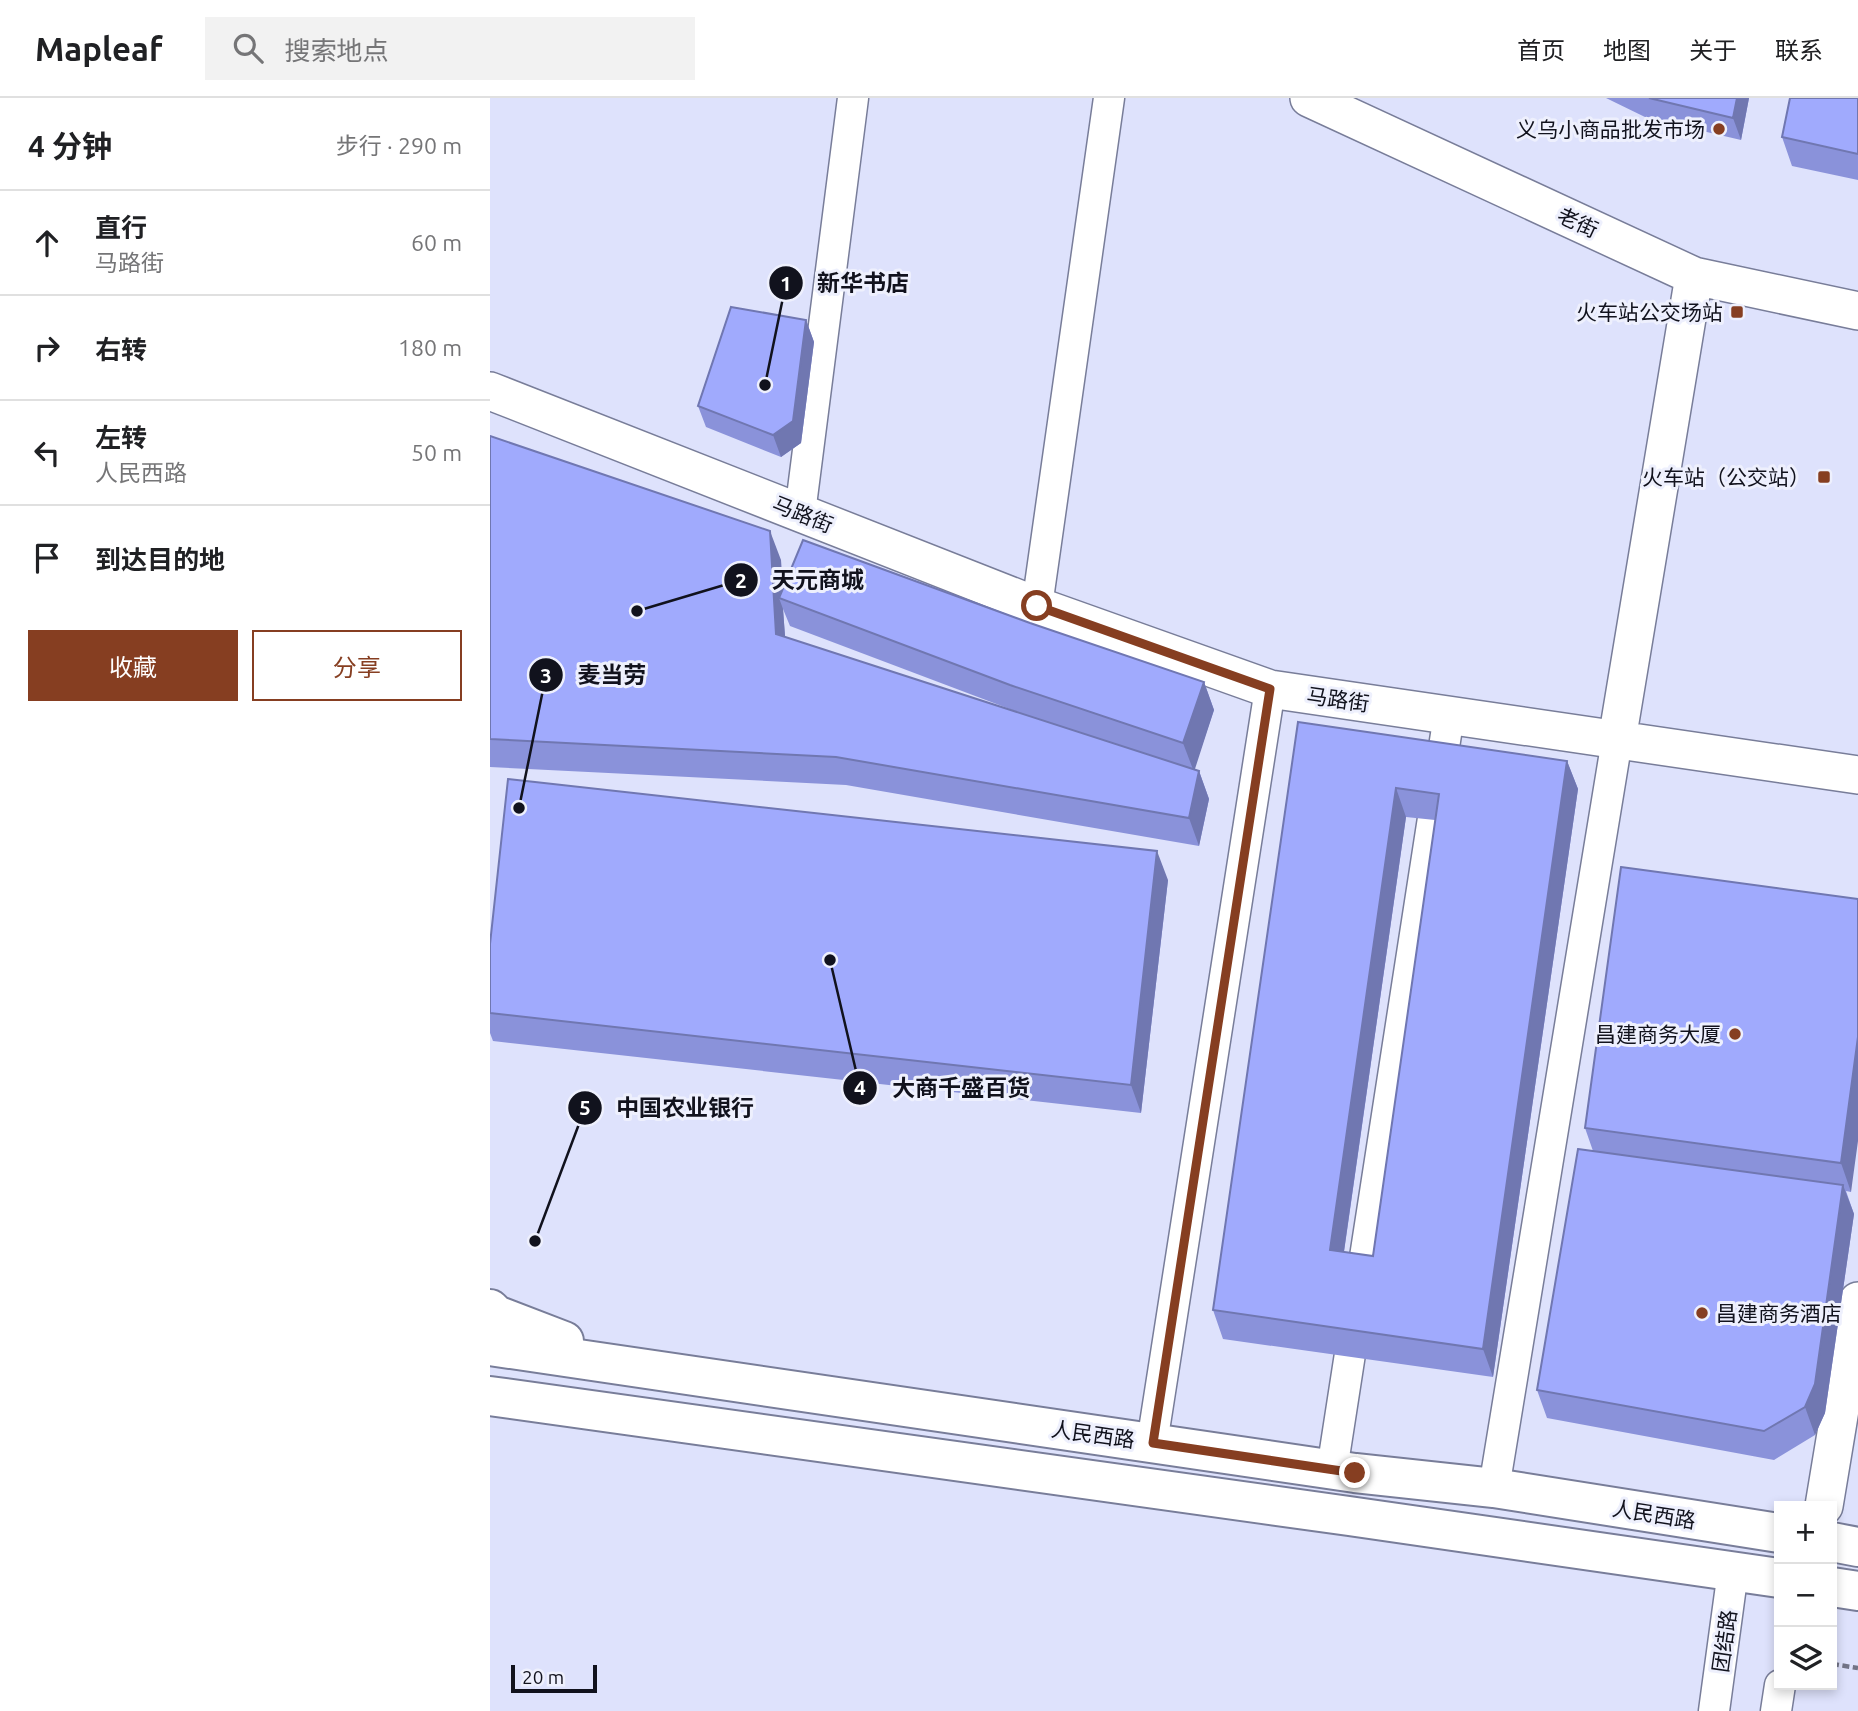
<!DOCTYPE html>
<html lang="zh">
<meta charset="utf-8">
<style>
body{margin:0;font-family:Ubuntu,"Noto Sans SC",sans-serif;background:#f2f2f2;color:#202124}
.controls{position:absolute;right:21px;bottom:21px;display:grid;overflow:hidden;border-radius:0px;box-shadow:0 4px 10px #0003}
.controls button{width:63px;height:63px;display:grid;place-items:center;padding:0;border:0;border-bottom:2px solid #e0e0e0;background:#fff;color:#202124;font:35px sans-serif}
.scale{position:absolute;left:21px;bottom:18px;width:86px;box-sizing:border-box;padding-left:7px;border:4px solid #11121d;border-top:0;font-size:19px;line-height:24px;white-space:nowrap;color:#11121d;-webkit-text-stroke:5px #eef0fd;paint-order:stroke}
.stop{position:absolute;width:21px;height:21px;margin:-16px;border:5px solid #863e21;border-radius:50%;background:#fff}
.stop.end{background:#863e21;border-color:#fff;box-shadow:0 2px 7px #0008}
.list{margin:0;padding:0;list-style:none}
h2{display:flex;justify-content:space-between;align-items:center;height:91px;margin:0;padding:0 28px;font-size:30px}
h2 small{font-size:23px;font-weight:400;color:#757577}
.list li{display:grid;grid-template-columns:46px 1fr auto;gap:21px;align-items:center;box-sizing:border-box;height:105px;padding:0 28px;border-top:2px solid #e0e0e0}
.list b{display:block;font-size:26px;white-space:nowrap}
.list p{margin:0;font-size:23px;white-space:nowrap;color:#757577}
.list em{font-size:23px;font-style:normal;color:#757577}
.actions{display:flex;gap:14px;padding:21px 28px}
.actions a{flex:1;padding:16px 0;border:2px solid #863e21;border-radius:0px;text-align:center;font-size:24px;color:#863e21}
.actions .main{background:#863e21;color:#fff}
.icon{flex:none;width:38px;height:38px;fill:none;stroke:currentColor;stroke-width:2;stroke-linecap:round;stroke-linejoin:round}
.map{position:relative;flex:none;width:1368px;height:1613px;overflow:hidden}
header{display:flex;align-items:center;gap:42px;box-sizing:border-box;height:98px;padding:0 35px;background:#fff;border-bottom:2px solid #e0e0e0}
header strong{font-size:33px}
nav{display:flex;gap:38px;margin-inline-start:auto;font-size:24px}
.search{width:490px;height:63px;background:#f2f2f2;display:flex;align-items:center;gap:18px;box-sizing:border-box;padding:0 24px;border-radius:0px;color:#757577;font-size:26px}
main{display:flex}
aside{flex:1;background:#fff}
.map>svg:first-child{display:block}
</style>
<header>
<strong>Mapleaf</strong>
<div class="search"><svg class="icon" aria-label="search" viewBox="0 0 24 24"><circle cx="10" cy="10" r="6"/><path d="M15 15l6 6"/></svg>搜索地点</div>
<nav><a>首页</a><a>地图</a><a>关于</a><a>联系</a></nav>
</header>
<main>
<aside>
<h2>4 分钟<small>步行 · 290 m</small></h2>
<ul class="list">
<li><svg class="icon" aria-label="ahead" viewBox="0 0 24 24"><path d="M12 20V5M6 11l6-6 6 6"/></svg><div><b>直行</b><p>马路街</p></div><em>60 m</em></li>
<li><svg class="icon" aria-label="right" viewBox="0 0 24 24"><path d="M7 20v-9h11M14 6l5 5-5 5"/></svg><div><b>右转</b></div><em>180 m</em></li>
<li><svg class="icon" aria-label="left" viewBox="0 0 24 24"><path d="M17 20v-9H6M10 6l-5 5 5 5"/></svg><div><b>左转</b><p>人民西路</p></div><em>50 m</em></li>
<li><svg class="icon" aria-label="arrive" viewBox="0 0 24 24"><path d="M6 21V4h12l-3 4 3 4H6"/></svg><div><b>到达目的地</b></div></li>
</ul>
<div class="actions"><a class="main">收藏</a><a>分享</a></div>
</aside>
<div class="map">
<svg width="1368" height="1613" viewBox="0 0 1368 1613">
<rect width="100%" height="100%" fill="#dee2fc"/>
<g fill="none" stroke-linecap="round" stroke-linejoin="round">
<g stroke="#787d99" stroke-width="33">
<path id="minor" d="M310,415L363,0
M547,508L619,0
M662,1345L780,591
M842,1372L959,617
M1004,1390L1127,642
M1224,1613L1243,1473
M1286,1613L1290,1587"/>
</g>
<g stroke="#787d99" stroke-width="40">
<path id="tertiary" d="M819,0L1204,178L1368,213
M0,293L547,508L780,591L1368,677
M1127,642L1204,178
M1334,1408L1368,1203"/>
</g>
<g stroke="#787d99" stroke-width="42">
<path id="secondary" d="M0,1211L6,1217L74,1243
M0,1248L865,1375L1004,1390L1289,1435
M0,1298L859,1418L1289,1480
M1342,1444L1368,1449
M1342,1489L1368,1493"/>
</g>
<path stroke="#727487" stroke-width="4.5" stroke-dasharray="7 3.5" stroke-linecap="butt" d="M1342,1566L1368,1570"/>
<use href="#minor" stroke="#fff" stroke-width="30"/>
<use href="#tertiary" stroke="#fff" stroke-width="37"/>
<use href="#secondary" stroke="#fff" stroke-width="38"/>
</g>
<path fill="#8a92da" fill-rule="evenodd" d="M1116,0H1259L1251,42L1157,20Z
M1368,0V82L1302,68L1292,39Z
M316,222L324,244L311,345L291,359L216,329L208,308Z
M0,338L291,462L292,492L540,525L714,584L724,612L704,671L709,673L719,701L709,748L356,687L0,669ZM293,511L300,528L525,613L295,539Z
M808,624L1077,663L1088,691L1003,1279L733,1241L723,1212ZM916,719L945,722L883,1158L854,1154Z
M678,782L651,1015L3,943L0,935V846Z
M1368,801L1361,1094L1356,1093L1364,1116L1335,1315L1325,1337L1284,1362L1057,1320L1047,1292L1103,1053L1095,1030Z"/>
<path fill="#7077b1" d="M1247,0H1259L1251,42L1243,20Z
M316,222L324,244L311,345L291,359L283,337Z
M280,433L291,462L293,501L289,500L293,511L297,564L286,536Z
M714,584L724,612L704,674L693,645Z
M1077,663L1088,691L1003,1279L993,1251Z
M709,673L719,701L709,748L699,720Z
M906,690L916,719L850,1181L840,1152Z
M667,753L678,782L651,1015L641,987Z
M1368,939V1043L1361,1094L1351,1065Z
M1353,1087L1364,1116L1335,1315L1325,1337L1315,1309Z"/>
<path fill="#a0aafd" stroke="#7077b1" stroke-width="2" fill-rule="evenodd" d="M1159,0H1247L1243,20Z
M1300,0H1368V56L1292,39Z
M241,209L316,222L303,323L283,337L208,308Z
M0,338L280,433L286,536L709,673L699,720L346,659L0,641Z
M313,442L540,525L714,584L693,645L520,587L289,500Z
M808,624L1077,663L993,1251L723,1212ZM906,690L949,696L883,1158L840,1152Z
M18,681L667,753L641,987L0,915V846Z
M1131,769L1368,801V939L1351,1065L1095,1030Z
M1088,1051L1353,1087L1325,1286L1315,1309L1274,1333L1047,1292Z"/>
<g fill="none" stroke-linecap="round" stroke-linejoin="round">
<path stroke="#863e21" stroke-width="9" d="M547,508L780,591L663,1345L865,1375"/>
</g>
<g fill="#863e21" stroke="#eef0fd" stroke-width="2.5">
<circle cx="1229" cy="31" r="7"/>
<rect x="1240" y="207" width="14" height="14" rx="3.5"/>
<rect x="1327" y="372" width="14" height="14" rx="3.5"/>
<circle cx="1245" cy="936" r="7"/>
<circle cx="1212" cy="1215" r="7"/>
</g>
<g text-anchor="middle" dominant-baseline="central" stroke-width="6" stroke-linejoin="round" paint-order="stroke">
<g font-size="21" fill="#11121d" stroke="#eef0fd" text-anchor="end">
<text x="1215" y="31">义乌小商品批发市场</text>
<text x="1233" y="214">火车站公交场站</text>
<text x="1320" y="379">火车站（公交站）</text>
<text x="1231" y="936">昌建商务大厦</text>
<text x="1226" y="1215" text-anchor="start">昌建商务酒店</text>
</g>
<g font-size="21" fill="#11121d" stroke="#eef0fd">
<text transform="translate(1088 124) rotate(25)">老街</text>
<text transform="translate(313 416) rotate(22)">马路街</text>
<text transform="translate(848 601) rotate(8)">马路街</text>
<text transform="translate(603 1336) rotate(8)">人民西路</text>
<text transform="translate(1164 1416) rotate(9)">人民西路</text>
<text transform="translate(1234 1543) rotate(-82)">团结路</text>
</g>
</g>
<path fill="none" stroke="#11121d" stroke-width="2.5" d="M275 287L296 185M147 513L251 482M29 710L56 577M340 862L370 990M45 1143L95 1010"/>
<g fill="#11121d" stroke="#eef0fd" stroke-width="2.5">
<circle cx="275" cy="287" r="7"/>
<circle cx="147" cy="513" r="7"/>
<circle cx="29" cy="710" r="7"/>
<circle cx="340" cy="862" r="7"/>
<circle cx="45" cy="1143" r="7"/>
<circle cx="296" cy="185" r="18"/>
<circle cx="251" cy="482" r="18"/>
<circle cx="56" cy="577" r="18"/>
<circle cx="370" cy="990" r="18"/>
<circle cx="95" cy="1010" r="18"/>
</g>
<g font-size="21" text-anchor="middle" font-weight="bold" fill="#fff">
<text x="296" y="193">1</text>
<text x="251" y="490">2</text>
<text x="56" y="585">3</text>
<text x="370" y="997">4</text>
<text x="95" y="1017">5</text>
</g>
<g font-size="23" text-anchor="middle" font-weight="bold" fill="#11121d" stroke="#eef0fd" stroke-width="6" stroke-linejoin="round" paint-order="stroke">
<text x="373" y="193">新华书店</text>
<text x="328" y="490">天元商城</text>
<text x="122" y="585">麦当劳</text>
<text x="471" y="998">大商千盛百货</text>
<text x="195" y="1018">中国农业银行</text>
</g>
</svg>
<div class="controls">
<button>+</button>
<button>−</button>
<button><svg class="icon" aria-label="layers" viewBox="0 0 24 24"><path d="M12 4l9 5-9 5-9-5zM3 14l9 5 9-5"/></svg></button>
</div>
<div class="scale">20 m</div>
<div class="stop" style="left:547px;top:508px"></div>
<div class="stop end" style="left:865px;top:1375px"></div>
</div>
</main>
